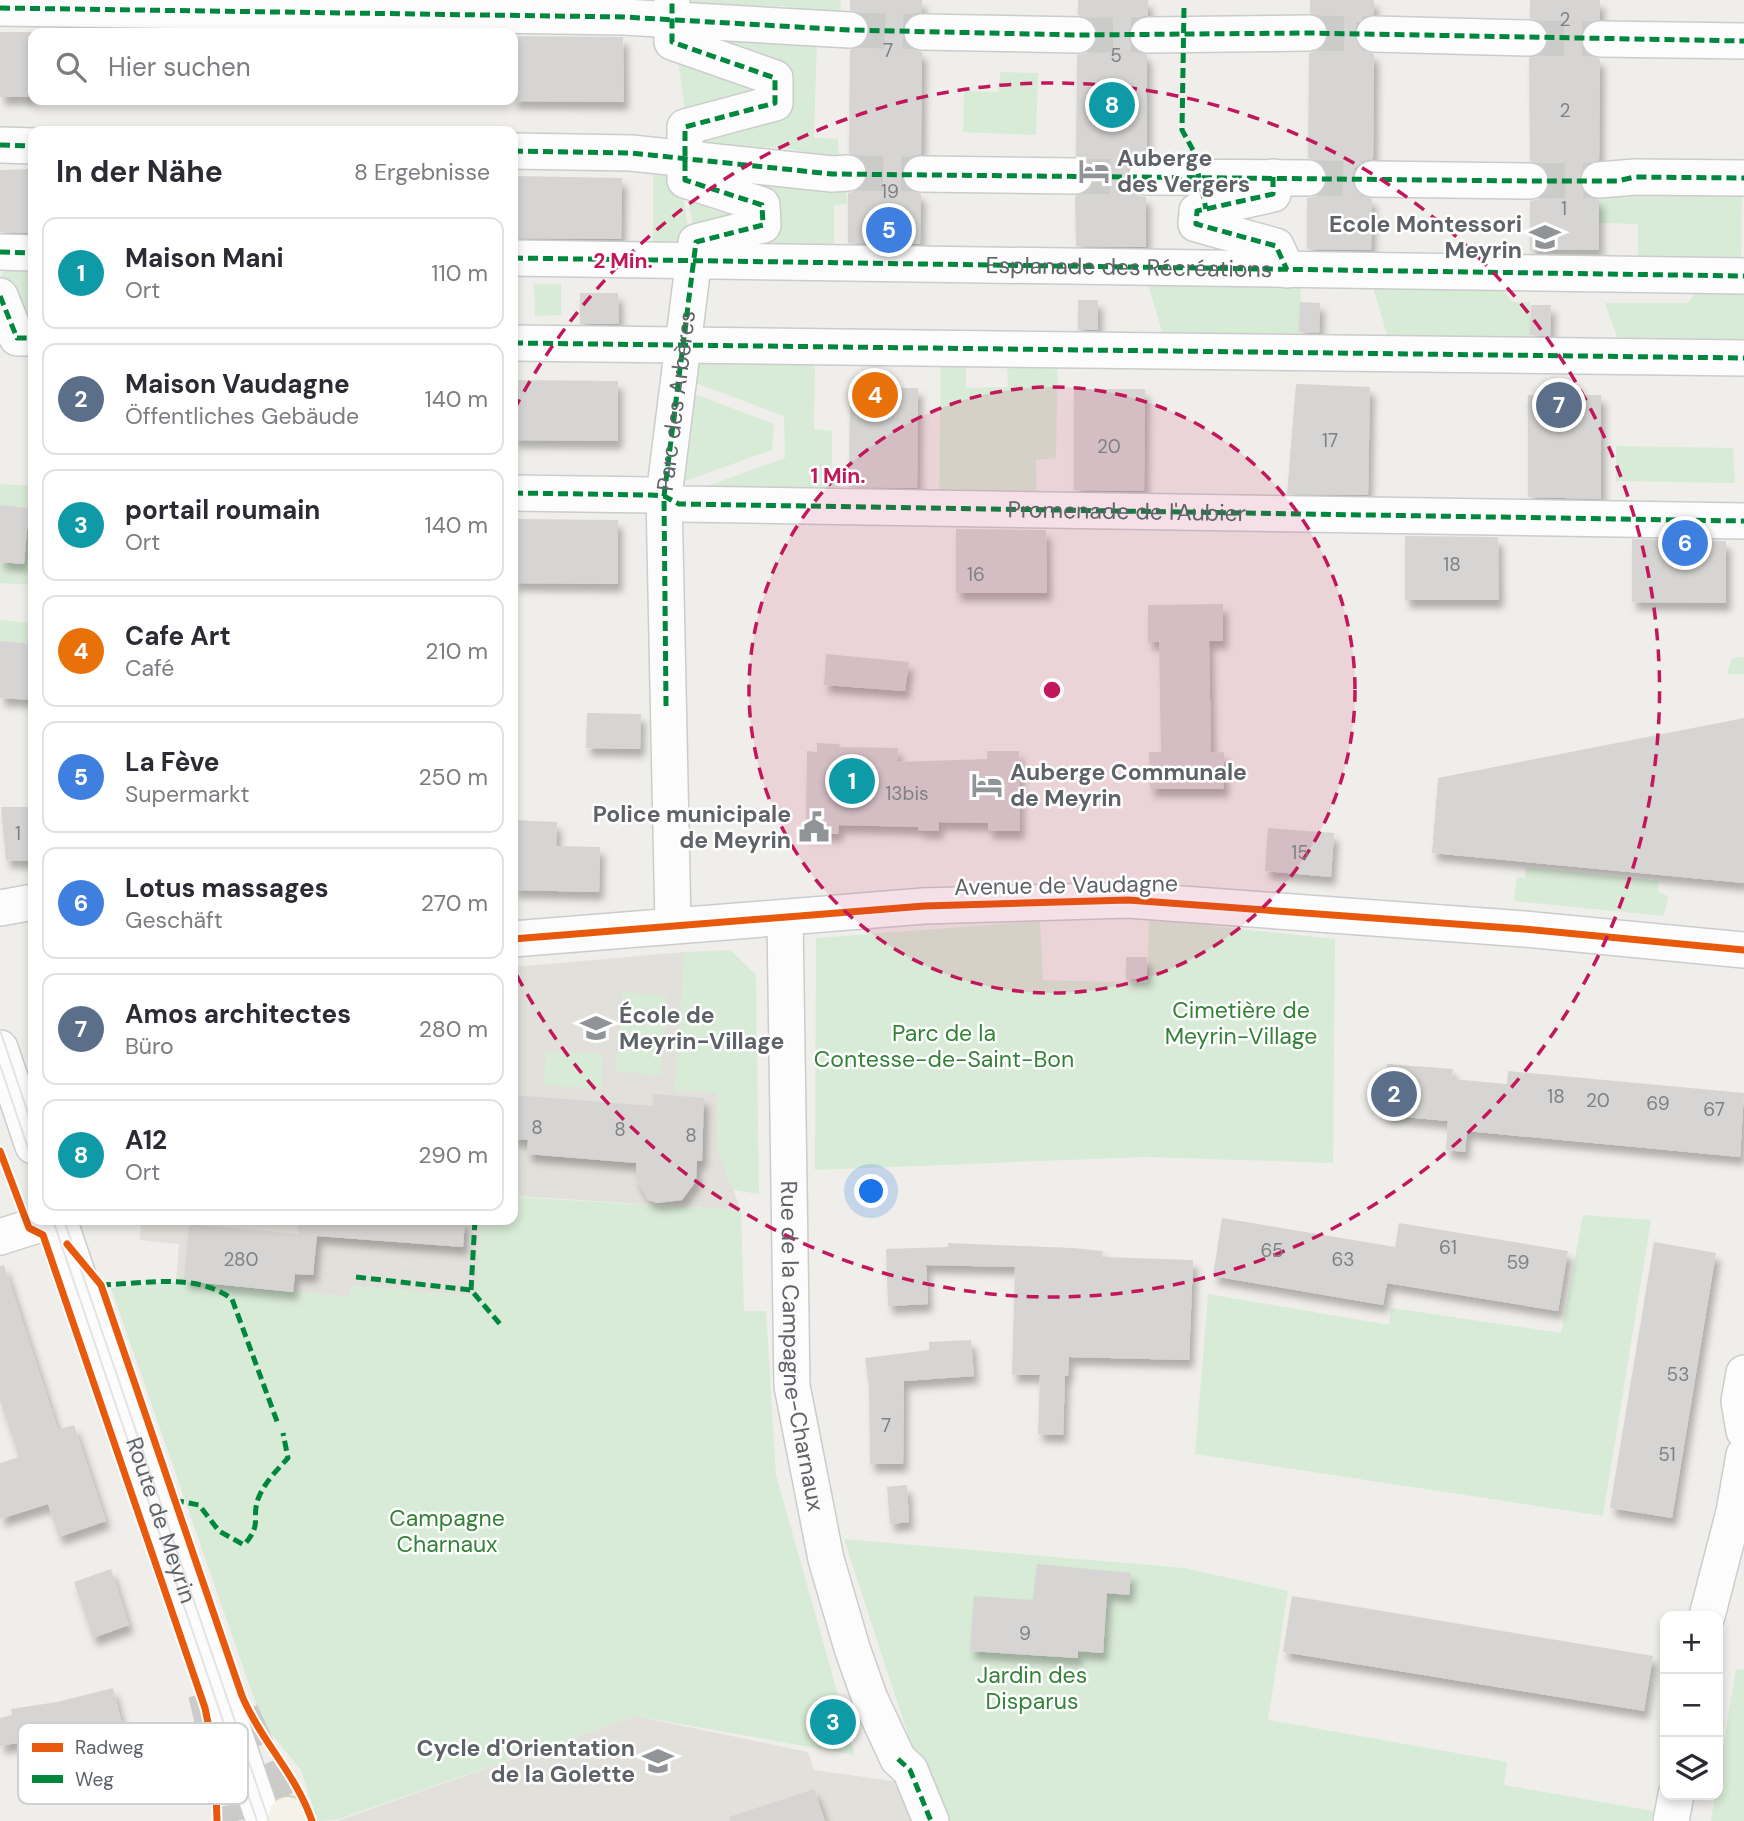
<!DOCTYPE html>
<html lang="de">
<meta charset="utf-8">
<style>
body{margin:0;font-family:"DM Sans",sans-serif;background:#f7f7f7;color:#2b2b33}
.controls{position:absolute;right:21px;bottom:21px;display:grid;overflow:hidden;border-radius:14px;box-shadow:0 4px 10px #0003}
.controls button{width:63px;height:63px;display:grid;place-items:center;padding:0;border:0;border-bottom:2px solid #e1e1e2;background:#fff;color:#2b2b33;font:35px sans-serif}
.you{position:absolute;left:872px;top:1192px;width:24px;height:24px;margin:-18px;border:5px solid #fff;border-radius:50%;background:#1a73e8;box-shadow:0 0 0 10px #1a73e833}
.badge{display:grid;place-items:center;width:46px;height:46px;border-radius:50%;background:#2563eb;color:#fff;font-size:23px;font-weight:700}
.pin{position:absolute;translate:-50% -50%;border:4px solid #fff;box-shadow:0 2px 7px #0006}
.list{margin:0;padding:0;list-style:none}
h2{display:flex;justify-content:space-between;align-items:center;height:91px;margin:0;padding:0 28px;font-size:30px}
h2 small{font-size:23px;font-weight:400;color:#7c7c81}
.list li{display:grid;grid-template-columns:46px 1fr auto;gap:21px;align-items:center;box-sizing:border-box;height:112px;margin:0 14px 14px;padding:0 14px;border:2px solid #e1e1e2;border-radius:14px}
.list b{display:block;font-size:26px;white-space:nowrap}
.list p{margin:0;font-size:23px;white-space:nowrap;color:#7c7c81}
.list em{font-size:23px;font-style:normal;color:#7c7c81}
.icon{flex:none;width:38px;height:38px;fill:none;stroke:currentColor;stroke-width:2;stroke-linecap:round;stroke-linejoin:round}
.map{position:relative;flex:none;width:1744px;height:1821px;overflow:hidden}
.search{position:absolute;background:#fff;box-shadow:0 4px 10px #0003;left:28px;top:28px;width:490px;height:77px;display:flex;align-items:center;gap:18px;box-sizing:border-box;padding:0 24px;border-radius:14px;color:#7c7c81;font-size:26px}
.panel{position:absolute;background:#fff;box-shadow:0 4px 10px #0003;left:28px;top:126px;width:490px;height:1099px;border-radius:14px}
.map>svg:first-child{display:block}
</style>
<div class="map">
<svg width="1744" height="1821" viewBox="0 0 1744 1821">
<defs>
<filter id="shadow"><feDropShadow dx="4.5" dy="8" stdDeviation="3.5" flood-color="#0004"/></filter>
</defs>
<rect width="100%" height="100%" fill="#efeeea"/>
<path fill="#e2e0da" d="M685,952L675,1090L717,1092V1148L741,1210L513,1196V967Z
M141,1220H482L476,1296L351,1286L350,1297L176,1281L179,1244L140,1240Z
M635,1716L808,1752L814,1770L907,1783L921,1821H337Z"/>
<path fill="#d8ebd6" d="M679,0H841L840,18L783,6L679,9Z
M679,27L817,36L814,138L838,139L839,162L792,149L768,147L690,150V131L779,109Z
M677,50L768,82V99L686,120Z
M1000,72L1038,73L1036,135L963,132L964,91L999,92Z
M653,162L679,165L689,235L687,254H653Z
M691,166L846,179L847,204L834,205V250L700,255L767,233Z
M689,189L756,210L696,236L689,206Z
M1742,192L1741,260L1638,267V224L1599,223V193Z
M11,260H33V329L17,320L0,277Z
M1145,274L1301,277L1299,341L1166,345Z
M1370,277L1493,279L1513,302H1530V350L1391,348Z
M1702,283H1744V353L1622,351L1605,303H1688Z
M534,284H561V315L535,316Z
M687,352L815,361L814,429L832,431V471L839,472V503L679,496L785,458L784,416L685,379Z
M941,356L966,363V388L1008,387L1007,366L1058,358L1056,458L1036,460L1037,494L939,492Z
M684,390L774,424L772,450L671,486Z
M1616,446L1733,448L1735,483L1616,481Z
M0,484L31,486L29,508L0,505Z
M27,528L33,529V585L0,583V562L24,564Z
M0,620L33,623V644L0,641Z
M1744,657V674H1727L1732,658Z
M1526,867L1659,881L1658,892L1668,896L1664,916L1514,901L1517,877L1525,878Z
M1149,919L1335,939L1333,1163L1145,1157L815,1170L816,938L1040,921L1043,980L1147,983Z
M730,950L756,975L759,1194L733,1190L717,1148V1092L675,1090L685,952Z
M623,992L667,996L660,1075L616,1071Z
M546,1051L603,1054L601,1089L544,1085Z
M513,1197L741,1210L744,1311H766L776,1475L855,1755L635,1716L336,1820L317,1821L301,1770L263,1724L111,1288L184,1281L349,1297L351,1286L475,1296L482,1220H513Z
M1583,1215L1651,1220L1603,1516L1195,1454L1208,1294L1389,1325L1391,1308L1561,1333Z
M844,1539L1184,1568L1288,1591L1268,1720L1507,1762L1504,1785L1653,1811L1651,1821H944L908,1735Z
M1736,1669L1744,1670V1821H1711Z"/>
<path fill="#d6d5d3" filter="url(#shadow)" d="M850,0H922V12L913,14L905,21L902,32L911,49L922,52L921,154L912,156L904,163L901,174L910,191L921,194L920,244L848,243V193L860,189L868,172L864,161L849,153L850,50L866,42L870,30L862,14L850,10Z
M1078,0H1148V15L1137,18L1128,35L1131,46L1147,55V157L1136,160L1126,176L1129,187L1136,195L1146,197V247L1076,246L1075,196L1092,187L1095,176L1086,159L1076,156L1077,55L1087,53L1095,46L1098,35L1089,18L1078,15Z
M1310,0H1374V14L1357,23L1354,34L1363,51L1374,54L1373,159L1363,161L1355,168L1352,179L1361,196L1372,199L1371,250L1307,249V198L1317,196L1325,189L1328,177L1319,161L1308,158L1309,53L1320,50L1329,33L1326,22L1310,13Z
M1530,0H1600V19L1583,28L1580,39L1589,56L1600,59L1599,160L1587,164L1579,181L1583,192L1599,200V250H1530V201L1539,199L1547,192L1550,181L1541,164L1530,161L1529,58L1546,49L1549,38L1540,21L1530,18Z
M0,32H33V97H0Z
M513,36L623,37L624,102L513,101Z
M33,169V233L0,232V170Z
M513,176L622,178L621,239L513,238Z
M580,293H618L619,324H580Z
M1078,300H1098V330H1078Z
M1300,302L1320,303L1319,333L1299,332Z
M1531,305H1551L1550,336L1530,335Z
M513,380L618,381V441L513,440Z
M1296,384L1370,387L1368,495L1287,494Z
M850,387L918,388L917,488L849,487Z
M1074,389H1145L1144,491L1074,490Z
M1528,395H1601V499L1528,497Z
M0,505L29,508L24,564L0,562Z
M513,519L618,520V584L513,583Z
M956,529L1046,530L1047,593H956Z
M1405,536L1498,537L1499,600H1405Z
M1632,539L1726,541V603L1632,602Z
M1223,604V641H1209L1211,753L1224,752V789H1150L1149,752H1161L1159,642H1148V605Z
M0,641L33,644V700L0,698Z
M826,654L909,662L905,691L824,685Z
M587,713L641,714L640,749L586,748Z
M1744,718V883L1432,853L1438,778Z
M817,743L840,744L839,747L898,748L897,762L987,759V751H1019L1020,831H988V823L939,822V831L918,830V827L839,825L838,834H806L807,751L817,752Z
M1,807H33V861L6,860Z
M513,820L557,822L556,846L600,847L599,892L513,890Z
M1268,828L1334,833L1331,877L1265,871Z
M1126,957H1147V979H1126Z
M1387,1064L1453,1069L1452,1079L1507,1084L1508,1071L1744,1093L1740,1157L1467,1131L1465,1152L1446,1150L1448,1121L1383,1115Z
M653,1094L704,1098L702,1161H697L696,1181L682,1200L657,1203L648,1200L636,1179V1163L527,1154L528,1140L513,1139V1095L653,1106Z
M1222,1218L1395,1247L1399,1223L1568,1251L1558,1311L1387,1283L1383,1305L1213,1276Z
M299,1220H465L463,1247L317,1236L313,1275L295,1274L293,1292L184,1281L189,1224L298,1234Z
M1654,1242L1716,1253L1672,1518L1610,1508Z
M948,1243L1072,1248L1103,1251L1102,1257L1193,1260L1189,1360L1069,1357L1068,1376H1065L1063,1435L1038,1434L1040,1375H1012L1015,1267L926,1265L928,1304L888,1306L886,1249L948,1247Z
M4,1265L58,1430L74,1425L106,1521L59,1537L48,1504L0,1519V1463L19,1457L0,1401V1266Z
M971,1340L974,1376L904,1381L903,1464H870L869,1386L865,1358L929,1350V1342Z
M907,1485L909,1522L890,1524L887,1487Z
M1037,1564L1131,1573L1129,1595L1107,1593L1103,1653L1078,1651V1658L970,1651L974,1596L1033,1600Z
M111,1569L129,1625L93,1638L74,1582Z
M1292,1596L1653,1656L1644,1711L1283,1652Z
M113,1688L122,1724L0,1746V1718L12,1715L11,1709L57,1702Z
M814,1789L825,1821H730L729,1817Z"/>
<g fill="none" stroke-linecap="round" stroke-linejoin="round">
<path stroke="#cbcbca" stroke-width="35" stroke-dasharray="35 18" stroke-linecap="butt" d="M850,30L922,32
M1309,33L1374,34
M1078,35H1148
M1529,38L1600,39
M848,173L921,174
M1075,176L1146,177
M1308,178L1372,179
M1530,181L1599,180"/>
<path stroke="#cbcbca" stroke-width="38" stroke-dasharray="38 19" stroke-linecap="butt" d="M207,1693L237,1821
M240,1713L288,1816"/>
<g stroke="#cbcccc" stroke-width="38">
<g id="minor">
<path d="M672,0V42L775,78V103L685,127V180L762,205L763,225L696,242L664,496L673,925"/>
<path d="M0,8L624,17L850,30"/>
<path d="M922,32L1078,35"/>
<path d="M1374,34L1529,38"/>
<path d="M1148,35L1309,33"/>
<path d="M1600,39L1744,41"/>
<path d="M0,145L33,146"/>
<path d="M513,151L631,153L832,174L848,173"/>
<path d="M921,174L1075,176"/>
<path d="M1146,177L1308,178"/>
<path d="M1273,177V194L1197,211L1196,224L1276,246L1287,270"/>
<path d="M1372,179L1530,181"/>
<path d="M1599,180L1635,177L1744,178"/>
<path d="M0,252L33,253"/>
<path id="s1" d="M513,258L1744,276"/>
<path d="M0,296L17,338H33"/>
<path d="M513,343L1744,358"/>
<path id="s2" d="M513,493L651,495L664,496L679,504L1744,521"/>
<path d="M0,908L33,902"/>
<path id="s3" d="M785,918L792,1386L826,1559L852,1648L870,1699L898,1759L910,1770L931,1821"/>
<path d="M513,939L924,906L1128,900L1524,929L1744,950"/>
<path d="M0,1048L33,1146"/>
<path id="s4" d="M59,1220L264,1821"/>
<path d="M0,1237L53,1220"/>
<path d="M1744,1373L1739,1401L1744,1431"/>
<path d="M1707,1616L1734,1512L1744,1455"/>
<path d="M1671,1821L1676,1795"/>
</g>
</g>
<g stroke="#d7ceb8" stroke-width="42">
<path id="major" d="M288,1816L290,1821"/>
</g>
<use href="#minor" stroke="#fdfcfc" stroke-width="35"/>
<use href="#major" stroke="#f4f2e9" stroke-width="38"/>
<path stroke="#e4e4e4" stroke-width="2" d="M0,1030L33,1128
M0,1065L33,1163
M53,1220L257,1821
M64,1220L269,1821"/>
<g stroke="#00873e" stroke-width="5" stroke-dasharray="10 5" stroke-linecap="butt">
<path d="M0,8L624,17L850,30L1078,35L1309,33L1744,41"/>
<path d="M1184,8L1182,130L1193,150"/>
<path d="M0,145L33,146"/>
<path d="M513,151L631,153L832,174L1530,181H1617L1635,177L1744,178"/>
<path d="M1195,159L1206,209"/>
<path d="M1273,177V194L1197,211L1196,224L1276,246L1287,270"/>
<path d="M0,252L33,253"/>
<path d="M513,258L1744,276"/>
<path d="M0,296L17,338H33"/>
<path d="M513,343L1744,358"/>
<path d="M513,493L651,495L664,496L679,504L1744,521"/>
<path id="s5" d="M666,706L664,496L696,242L763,225L762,205L685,180V127L775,103V78L672,42V0"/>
<path d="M356,1277L471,1290L500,1324"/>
<path d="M101,1285C143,1284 196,1272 232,1299L278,1424"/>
<path d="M471,1290L475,1220"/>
<path d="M174,1500L199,1505L219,1531L244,1545C263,1523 251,1520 258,1499C264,1483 277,1470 288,1458L283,1433"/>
<path d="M898,1759L910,1770L931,1821"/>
</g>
<g stroke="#fff" stroke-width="11">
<path id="cycleway" d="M513,939L924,906L1128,900L1524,929L1744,950
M0,1151L29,1228L43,1235L205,1708L215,1757L217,1821
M67,1244L101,1285L242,1696C261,1741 296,1774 312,1821"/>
</g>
<use href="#cycleway" stroke="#e8590c" stroke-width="7"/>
</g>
<circle cx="1052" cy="690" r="303" fill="#c2185b" fill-opacity=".12"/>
<g fill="none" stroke="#c2185b" stroke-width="3.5" stroke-dasharray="12 9">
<circle cx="1052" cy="690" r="303"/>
<path d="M514 410A607 607 0 1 1 514 970"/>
</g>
<defs>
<g id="hotel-bare" transform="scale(2.415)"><path d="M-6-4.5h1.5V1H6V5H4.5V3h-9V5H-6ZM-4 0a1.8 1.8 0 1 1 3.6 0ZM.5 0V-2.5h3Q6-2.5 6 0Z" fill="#919496" stroke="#fff" stroke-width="2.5" paint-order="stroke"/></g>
<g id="school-bare" transform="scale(2.415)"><path d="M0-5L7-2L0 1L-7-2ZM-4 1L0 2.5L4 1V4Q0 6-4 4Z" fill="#919496" stroke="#fff" stroke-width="2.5" paint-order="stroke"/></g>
<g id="civic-bare" transform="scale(2.415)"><path d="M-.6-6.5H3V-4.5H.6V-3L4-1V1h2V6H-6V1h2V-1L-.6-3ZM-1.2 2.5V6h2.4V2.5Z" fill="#919496" stroke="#fff" stroke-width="2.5" paint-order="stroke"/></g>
</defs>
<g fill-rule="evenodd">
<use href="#hotel-bare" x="1094" y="171"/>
<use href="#school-bare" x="1545" y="237"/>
<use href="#hotel-bare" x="987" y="785"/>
<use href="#civic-bare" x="814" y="827"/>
<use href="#school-bare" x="596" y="1028"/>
<use href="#school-bare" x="658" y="1761"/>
</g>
<g text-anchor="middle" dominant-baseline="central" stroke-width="5" stroke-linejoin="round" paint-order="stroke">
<g font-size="19" fill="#7e8184">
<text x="1565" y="19">2</text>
<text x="888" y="50">7</text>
<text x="1116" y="55">5</text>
<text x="1565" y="110">2</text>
<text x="890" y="191">19</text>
<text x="1564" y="208">1</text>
<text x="1330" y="440">17</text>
<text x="1109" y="446">20</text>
<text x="1452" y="564">18</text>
<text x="976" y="574">16</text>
<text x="907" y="793">13bis</text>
<text x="18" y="833">1</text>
<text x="1300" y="852">15</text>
<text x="1556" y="1096">18</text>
<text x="1598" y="1100">20</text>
<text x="1658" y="1103">69</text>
<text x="1714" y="1109">67</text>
<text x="537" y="1127">8</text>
<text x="620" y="1129">8</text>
<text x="691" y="1135">8</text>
<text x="1448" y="1247">61</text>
<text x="1272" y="1250">65</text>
<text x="241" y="1259">280</text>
<text x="1343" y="1259">63</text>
<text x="1518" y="1262">59</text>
<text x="1678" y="1374">53</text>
<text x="886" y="1425">7</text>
<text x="1667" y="1454">51</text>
<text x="1025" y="1633">9</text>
</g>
<g font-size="23" font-weight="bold" fill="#5f6368" stroke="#fff" text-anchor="start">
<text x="1117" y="158">Auberge<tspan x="1117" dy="26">des Vergers</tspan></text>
<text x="1522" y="224" text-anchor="end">Ecole Montessori<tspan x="1522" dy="26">Meyrin</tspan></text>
<text x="1010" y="772">Auberge Communale<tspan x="1010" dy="26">de Meyrin</tspan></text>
<text x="791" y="814" text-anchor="end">Police municipale<tspan x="791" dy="26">de Meyrin</tspan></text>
<text x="619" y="1015">École de<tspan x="619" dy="26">Meyrin-Village</tspan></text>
<text x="635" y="1748" text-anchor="end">Cycle d'Orientation<tspan x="635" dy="26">de la Golette</tspan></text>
</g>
<g font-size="23" fill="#5f6368" stroke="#fff">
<text stroke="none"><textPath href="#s1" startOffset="616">Esplanade des Récréations</textPath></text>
<text stroke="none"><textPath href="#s5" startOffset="306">Parc des Arbères</textPath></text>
<text stroke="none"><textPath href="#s2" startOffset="616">Promenade de l'Aubier</textPath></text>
<text transform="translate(1066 885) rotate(-1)">Avenue de Vaudagne</text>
<text stroke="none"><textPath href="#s3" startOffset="429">Rue de la Campagne-Charnaux</textPath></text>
<text stroke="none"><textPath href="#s4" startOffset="317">Route de Meyrin</textPath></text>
</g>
<g font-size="23" fill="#348238" stroke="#fff">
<text x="1241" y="1010">Cimetière de<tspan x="1241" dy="26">Meyrin-Village</tspan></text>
<text x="944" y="1033">Parc de la<tspan x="944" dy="26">Contesse-de-Saint-Bon</tspan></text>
<text x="447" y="1518">Campagne<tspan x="447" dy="26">Charnaux</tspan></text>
<text x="1032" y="1675">Jardin des<tspan x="1032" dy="26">Disparus</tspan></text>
</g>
</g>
<rect x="18" y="1723" width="230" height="81" rx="10" fill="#fff" stroke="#cfd0d2" stroke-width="2"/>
<rect x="32" y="1743" width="31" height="9" fill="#e8590c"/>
<rect x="32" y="1775" width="31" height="8" fill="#00873e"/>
<g font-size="19" fill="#5f6368">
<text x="75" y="1754">Radweg</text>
<text x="75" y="1786">Weg</text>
</g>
<circle cx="1052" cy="690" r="10" fill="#c2185b" stroke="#fff" stroke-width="3.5"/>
<g font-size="21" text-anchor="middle" font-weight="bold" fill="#c2185b" stroke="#fff" stroke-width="5" stroke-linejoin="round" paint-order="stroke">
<text x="623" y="268">2 Min.</text>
<text x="838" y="483">1 Min.</text>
</g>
</svg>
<div class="controls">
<button>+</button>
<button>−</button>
<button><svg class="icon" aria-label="layers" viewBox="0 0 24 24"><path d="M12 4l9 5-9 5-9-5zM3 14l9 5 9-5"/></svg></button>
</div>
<div class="you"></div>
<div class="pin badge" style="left:852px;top:781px;background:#0f9aa8">1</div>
<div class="pin badge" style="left:1394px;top:1094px;background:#5c6f8a">2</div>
<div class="pin badge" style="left:833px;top:1722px;background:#0f9aa8">3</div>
<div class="pin badge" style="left:875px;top:395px;background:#e8710a">4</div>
<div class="pin badge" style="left:889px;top:230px;background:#3f7fe0">5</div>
<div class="pin badge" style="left:1685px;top:543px;background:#3f7fe0">6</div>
<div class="pin badge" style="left:1559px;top:405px;background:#5c6f8a">7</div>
<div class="pin badge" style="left:1112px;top:105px;background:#0f9aa8">8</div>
<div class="search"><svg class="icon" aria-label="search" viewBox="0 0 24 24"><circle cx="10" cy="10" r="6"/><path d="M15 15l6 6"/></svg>Hier suchen</div>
<section class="panel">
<h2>In der Nähe<small>8 Ergebnisse</small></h2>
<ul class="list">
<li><span class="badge" style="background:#0f9aa8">1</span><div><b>Maison Mani</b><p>Ort</p></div><em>110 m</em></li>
<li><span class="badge" style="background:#5c6f8a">2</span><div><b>Maison Vaudagne</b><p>Öffentliches Gebäude</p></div><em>140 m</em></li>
<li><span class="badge" style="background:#0f9aa8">3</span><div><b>portail roumain</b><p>Ort</p></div><em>140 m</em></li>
<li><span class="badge" style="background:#e8710a">4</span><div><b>Cafe Art</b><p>Café</p></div><em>210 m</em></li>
<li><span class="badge" style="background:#3f7fe0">5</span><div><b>La Fève</b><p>Supermarkt</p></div><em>250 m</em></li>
<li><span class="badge" style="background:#3f7fe0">6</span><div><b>Lotus massages</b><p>Geschäft</p></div><em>270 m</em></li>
<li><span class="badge" style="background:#5c6f8a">7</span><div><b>Amos architectes</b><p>Büro</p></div><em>280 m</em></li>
<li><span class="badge" style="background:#0f9aa8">8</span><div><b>A12</b><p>Ort</p></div><em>290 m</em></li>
</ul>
</section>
</div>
